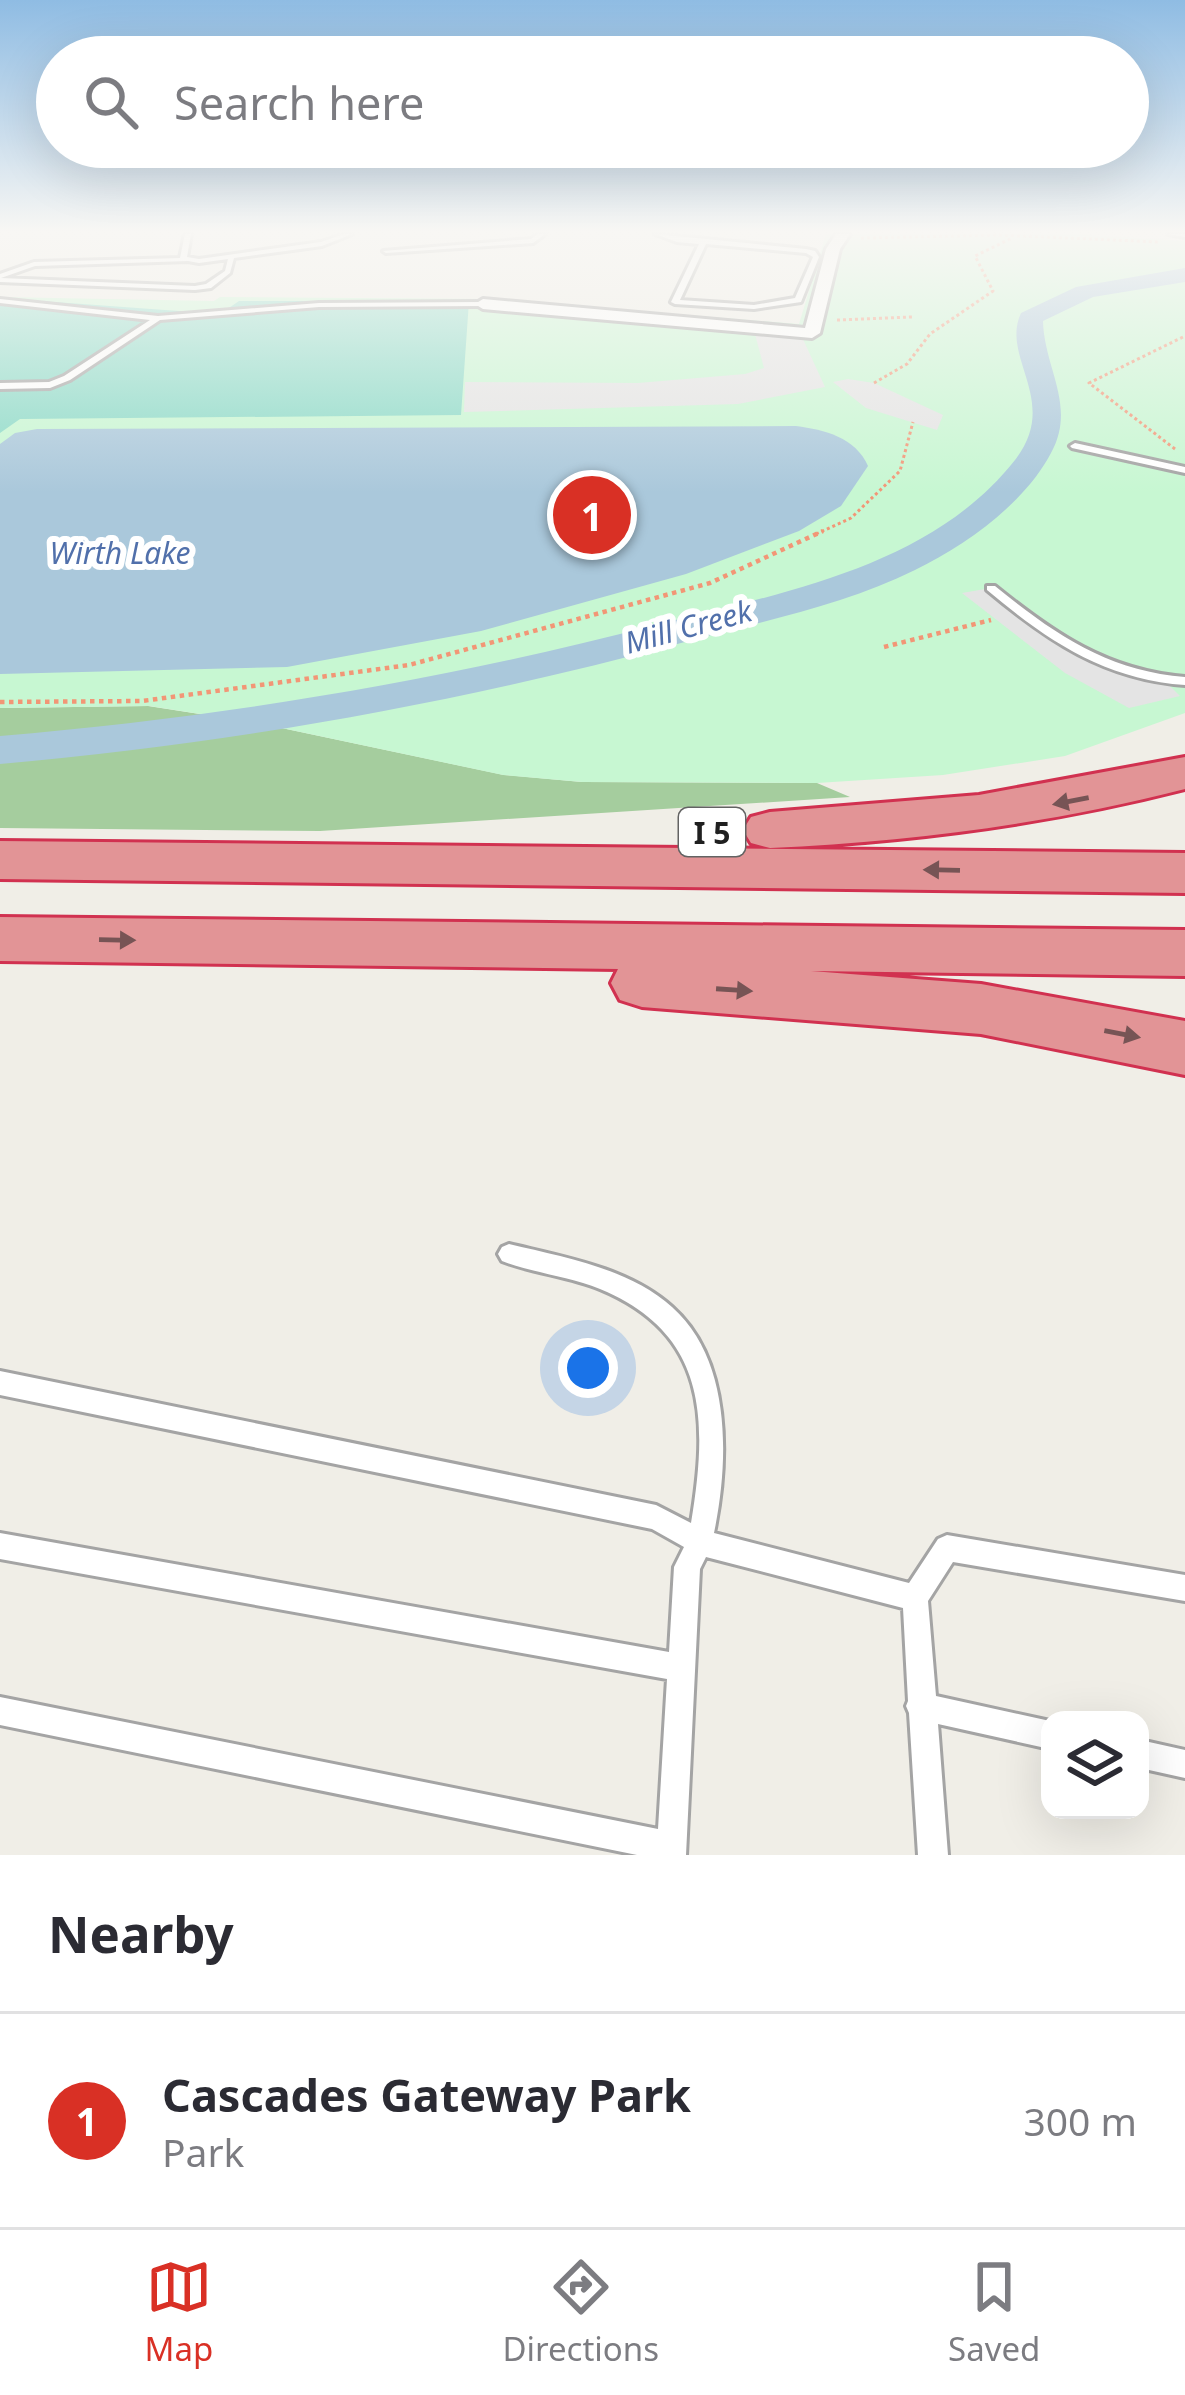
<!DOCTYPE html>
<style>
body{margin:0;font-family:"Noto Sans",sans-serif;background:#f2f2f3;color:#2b2b33}
.controls{position:absolute;right:36px;bottom:36px;display:grid;overflow:hidden;border-radius:24px;box-shadow:0 12px 48px #0002}
.controls button{width:108px;height:108px;display:grid;place-items:center;padding:0;border:0;border-bottom:3px solid #e1e1e2;background:#fff;color:#2b2b33;font:60px sans-serif}
.you{position:absolute;left:588px;top:1368px;width:42px;height:42px;margin:-30px;border:9px solid #fff;border-radius:50%;background:#1a73e8;box-shadow:0 0 0 18px #1a73e833}
.badge{display:grid;place-items:center;width:78px;height:78px;border-radius:50%;background:#d93025;color:#fff;font-size:39px;font-weight:700}
.pin{position:absolute;translate:-50% -50%;border:6px solid #fff;box-shadow:0 3px 12px #0006}
.list{margin:0;padding:0;list-style:none}
h2{display:flex;justify-content:space-between;align-items:center;height:156px;margin:0;padding:0 48px;font-size:51px}
h2 small{font-size:39px;font-weight:400;color:#7c7c81}
.list li{display:grid;grid-template-columns:78px 1fr auto;gap:36px;align-items:center;box-sizing:border-box;height:216px;padding:0 48px;border-top:3px solid #e1e1e2}
.list b{display:block;font-size:45px;white-space:nowrap}
.list p{margin:0;font-size:39px;white-space:nowrap;color:#7c7c81}
.list em{font-size:39px;font-style:normal;color:#7c7c81}
.icon{flex:none;width:66px;height:66px;fill:none;stroke:currentColor;stroke-width:2;stroke-linecap:round;stroke-linejoin:round}
.map{position:relative;flex:none;width:1185px;height:1855px;overflow:hidden}
.search{position:absolute;background:#fff;box-shadow:0 12px 48px #0002;left:36px;right:36px;top:36px;height:132px;display:flex;align-items:center;gap:30px;box-sizing:border-box;padding:0 42px;border-radius:66px;color:#7c7c81;font-size:45px}
.sheet{height:372px;background:#fff}
nav{display:flex;justify-content:space-around;align-items:center;box-sizing:border-box;height:168px;border-top:3px solid #e1e1e2;background:#fff;font-size:33px;color:#7c7c81}
nav a{display:grid;justify-items:center;gap:6px}
nav .on{color:#d93025}
.map>svg:first-child{display:block}
</style>
<div class="map">
<svg width="1185" height="1855" viewBox="0 0 1185 1855">
<rect width="100%" height="100%" fill="#f0eee7"/>
<path fill="#a5cd9e" d="M148,706L258,723L504,775L582,782L817,783L850,797L320,831L0,828V708Z"/>
<path fill="#c7f7d2" d="M826,234H1072L1185,241V713L1065,756L943,775L817,783L582,782L503,775L258,723L149,706L0,708V297L214,301L220,297L488,299L799,324Z"/>
<path fill="#8adac7" d="M0,298L220,314L239,301H469L461,415L20,419L0,433Z"/>
<path fill="#e4e4e4" d="M755,334L802,337L825,387L738,404L464,412L465,382L638,383L745,374L764,368Z
M848,379L874,383L943,415L937,430L866,408L833,382Z
M991,588L1062,641L1165,681L1180,696L1129,708L1065,673L962,593Z"/>
<path fill="#aac8db" d="M796,426C825,430 855,437 868,466L841,506L799,531L686,574L481,631L287,667L0,674V444L15,433L37,429Z"/>
<g fill="none" stroke-linecap="round" stroke-linejoin="round">
<path fill="#aac8db" fill-rule="evenodd" d="M1185,268V282L1093,297L1043,321C1044,368 1077,406 1051,453C1024,504 966,545 915,570C842,606 759,622 681,643C457,703 231,744 0,764V736C222,717 440,681 656,625C780,593 930,568 1015,460C1061,401 1000,358 1021,313L1076,287Z"/>
<g stroke="#a4a4a4" stroke-width="6">
<path id="lane" d="M185,234H191L187,257L199,259L321,242L344,234H352L322,246L234,258L230,273L211,288L195,290L0,282V274L34,262L180,258ZM228,259L225,271L206,284L195,286L1,278L35,266L188,261L199,263Z
M538,234H545L533,243L386,253L383,251L531,239Z
M655,234L806,249L815,251L819,257L801,302L754,309L675,304L671,302L699,244L677,242ZM706,244L806,253L813,257L795,298L754,305L680,300Z
M1168,234H1185V237Z
M0,299L158,316L319,303L483,302L487,304L483,306L319,307L160,320L70,380L50,388L0,389V383L49,382L64,376L150,320L0,303Z
M1075,443L1185,467V473L1072,448L1070,446Z
M987,586H995C1054,634 1108,671 1185,677V685C1104,679 1048,641 987,590Z
M509,1244C563,1257 629,1268 672,1307C732,1360 729,1461 714,1533L909,1583L938,1539L947,1535L1185,1575V1601L953,1562L928,1601L936,1696L1050,1721V1749L938,1724L948,1855H918L909,1713L906,1706L908,1701L903,1608L706,1557L700,1569L686,1855H637L0,1725V1697L658,1829L667,1679L0,1559V1533L669,1652L674,1567L684,1547L652,1529L0,1395V1371L656,1505L691,1523C708,1420 708,1334 600,1289C568,1276 533,1273 502,1261L498,1254L502,1247Z
M1140,1740L1185,1750V1778L1140,1768Z"/>
</g>
<g stroke="#a4a4a4" stroke-width="6">
<path id="street" d="M836,234H850L840,249L820,333L812,338L483,309L475,304L483,299L805,328L826,249Z"/>
</g>
<g stroke="#d13150" stroke-width="6">
<path id="highway" d="M1185,757V789C1048,824 911,842 770,848L751,843L743,830L751,817L770,812L979,795Z
M0,841L1185,853V893L0,879Z
M0,917L1185,930V976L811,971L981,984L1185,1021V1075L981,1034L642,1007L620,1000L611,983L618,969L0,961Z"/>
</g>
<path stroke="#f29676" stroke-width="3" stroke-dasharray="3 3" stroke-linecap="butt" d="M861,238L998,235L1160,242
M837,320L912,317
M874,383L907,364L930,334L993,291L975,256L1012,238
M1175,449L1089,383L1185,336
M816,534L851,518L900,471L913,422"/>
<path stroke="#f29676" stroke-width="4.5" stroke-dasharray="4.5 4.5" stroke-linecap="butt" d="M884,647L991,620
M0,702L142,701L409,665L710,583L823,531"/>
<use href="#lane" fill="#fff" fill-rule="evenodd"/>
<use href="#street" fill="#fff" fill-rule="evenodd"/>
<use href="#highway" fill="#e29496" fill-rule="evenodd"/>
</g>
<defs><path id="oneway-solid" d="M-6-.8H1V-3.2L6.5 0L1 3.2V.8H-6Z" transform="scale(3)"/></defs>
<g fill="#775455">
<use href="#oneway-solid" transform="translate(1071 801) rotate(169)"/>
<use href="#oneway-solid" transform="translate(942 870) rotate(-179)"/>
<use href="#oneway-solid" transform="translate(117 940) rotate(1)"/>
<use href="#oneway-solid" transform="translate(734 990) rotate(4)"/>
<use href="#oneway-solid" transform="translate(1122 1034) rotate(11)"/>
</g>
<linearGradient id="sky" x2="0" y2="1"><stop stop-color="#8fbce3"/><stop offset="0.47" stop-color="#f8f7f4"/><stop offset="1" stop-color="#f8f7f4" stop-opacity="0"/></linearGradient>
<rect width="1185" height="493" fill="url(#sky)"/>
<g text-anchor="middle" dominant-baseline="central" stroke-width="12" stroke-linejoin="round" paint-order="stroke">
<g font-size="30" font-style="italic" fill="#5170ab" stroke="#fff">
<text x="120" y="552">Wirth Lake</text>
<text transform="translate(688 626) rotate(-15)">Mill Creek</text>
</g>
<rect fill="#fff" stroke="#636363" stroke-width="3" x="679" y="808" width="66" height="48" rx="9"/>
<g font-size="30" font-weight="bold" fill="#202020">
<text x="712" y="832">I 5</text>
</g>
</g>
</svg>
<div class="controls">
<button><svg class="icon" aria-label="layers" viewBox="0 0 24 24"><path d="M12 4l9 5-9 5-9-5zM3 14l9 5 9-5"/></svg></button>
</div>
<div class="you"></div>
<div class="pin badge" style="left:592px;top:515px">1</div>
<div class="search"><svg class="icon" aria-label="search" viewBox="0 0 24 24"><circle cx="10" cy="10" r="6"/><path d="M15 15l6 6"/></svg>Search here</div>
</div>
<section class="sheet">
<h2>Nearby<small></small></h2>
<ul class="list">
<li><span class="badge">1</span><div><b>Cascades Gateway Park</b><p>Park</p></div><em>300 m</em></li>
</ul>
</section>
<nav>
<a class="on"><svg class="icon" aria-label="map" viewBox="0 0 24 24"><path d="M3 6l6-2 6 2 6-2v14l-6 2-6-2-6 2zM9 4v14M15 6v14"/></svg>Map</a>
<a><svg class="icon" aria-label="directions" viewBox="0 0 24 24"><path d="M12 3l9 9-9 9-9-9zM9 14v-3h6M13 9l2 2-2 2"/></svg>Directions</a>
<a><svg class="icon" aria-label="saved" viewBox="0 0 24 24"><path d="M7 4h10v16l-5-4-5 4z"/></svg>Saved</a>
</nav>
